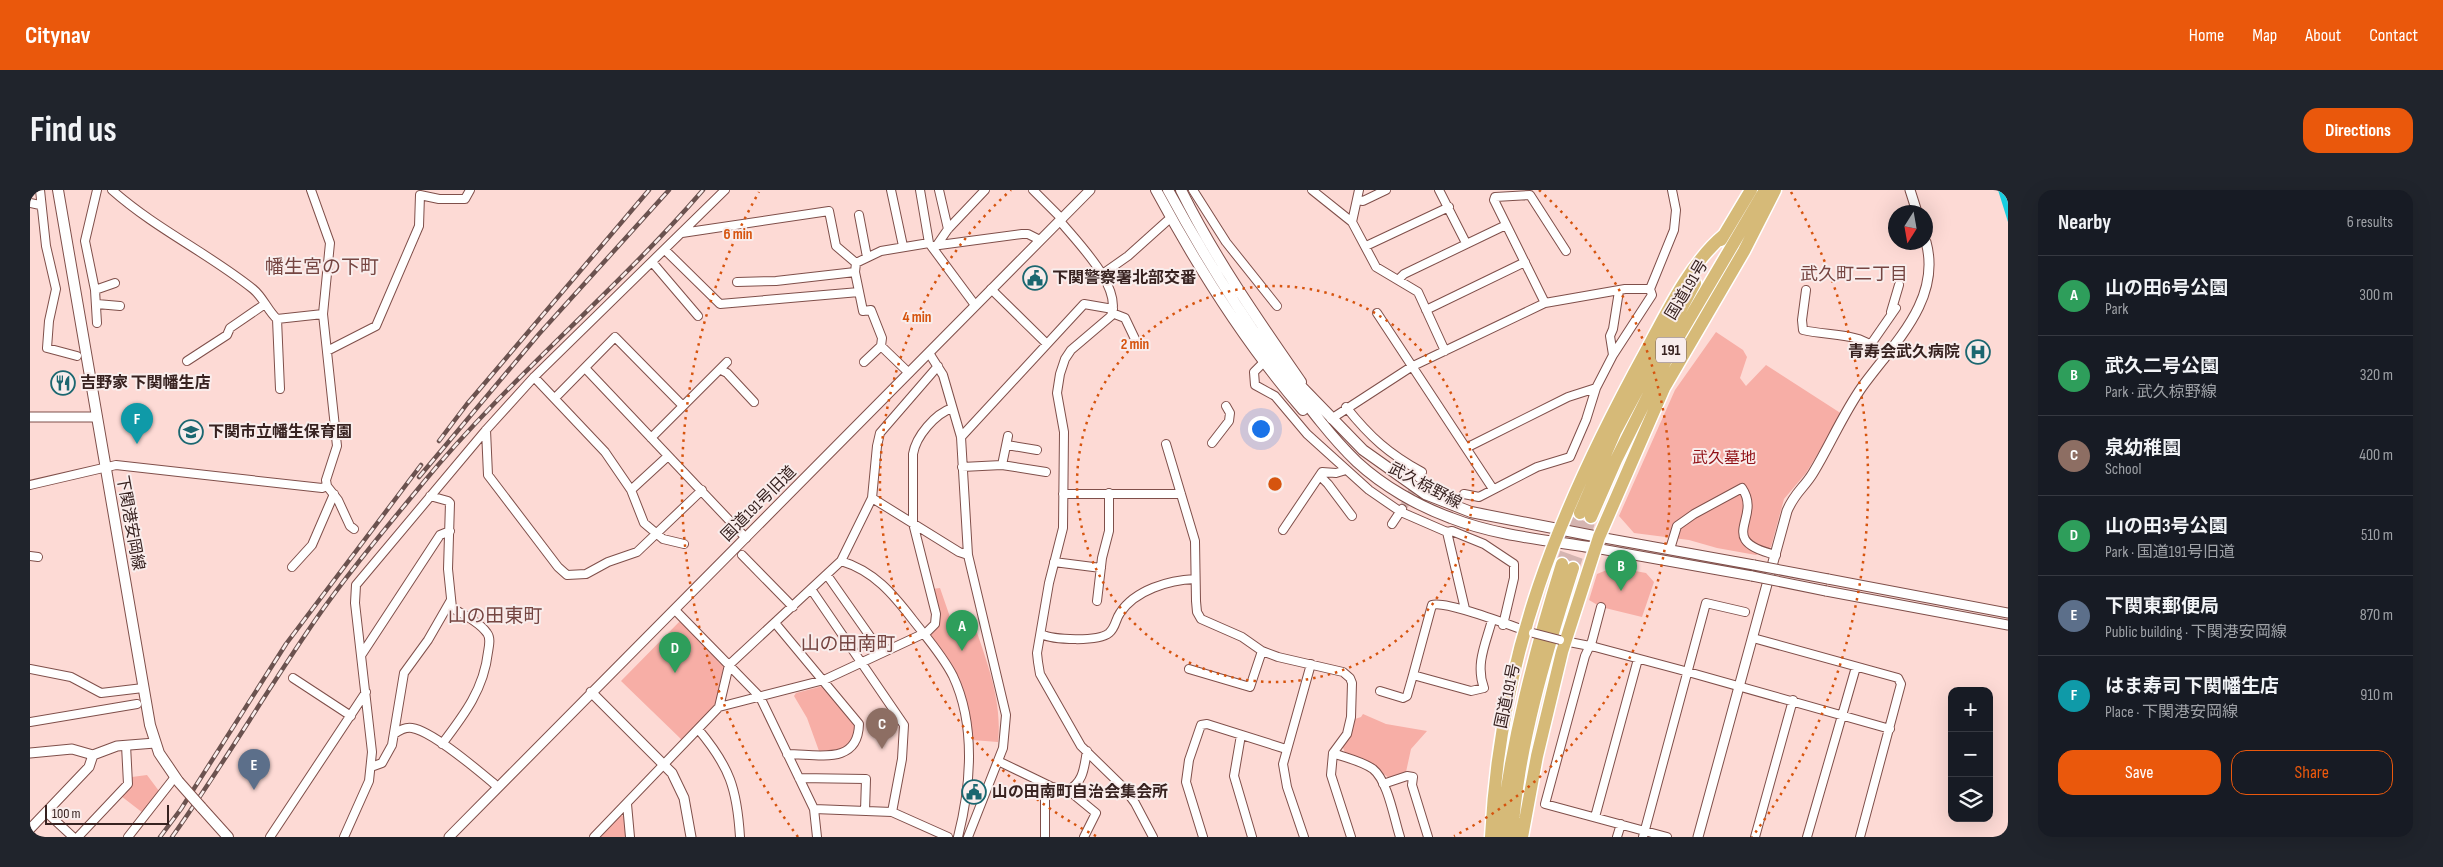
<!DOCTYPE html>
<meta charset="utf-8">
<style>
body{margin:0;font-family:"Sofia Sans Condensed","Noto Sans JP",sans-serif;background:#20242c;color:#f1f3f6}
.controls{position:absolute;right:15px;bottom:15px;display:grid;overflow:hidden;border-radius:10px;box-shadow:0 5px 20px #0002}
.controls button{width:45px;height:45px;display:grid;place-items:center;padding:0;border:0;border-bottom:1px solid #363941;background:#171b24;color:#f1f3f6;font:25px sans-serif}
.compass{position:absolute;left:1858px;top:15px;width:45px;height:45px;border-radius:50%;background:#171b24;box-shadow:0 5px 20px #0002;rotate:191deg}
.scale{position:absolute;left:15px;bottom:12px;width:124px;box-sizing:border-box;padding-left:5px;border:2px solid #372220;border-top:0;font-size:14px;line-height:18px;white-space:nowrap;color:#372220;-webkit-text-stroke:4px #f9edec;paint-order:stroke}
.you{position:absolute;left:1230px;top:238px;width:18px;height:18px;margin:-12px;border:4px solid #fff;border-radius:50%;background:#1a73e8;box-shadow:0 0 0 8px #1a73e833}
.badge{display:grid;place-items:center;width:32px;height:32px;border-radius:50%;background:#ea580c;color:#fff;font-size:16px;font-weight:700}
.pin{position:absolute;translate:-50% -41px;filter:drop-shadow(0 1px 2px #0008)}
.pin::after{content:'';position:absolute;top:26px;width:18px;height:15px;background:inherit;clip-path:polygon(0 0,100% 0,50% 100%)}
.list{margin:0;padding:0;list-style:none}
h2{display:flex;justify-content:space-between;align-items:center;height:65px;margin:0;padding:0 20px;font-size:21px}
h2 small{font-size:16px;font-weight:400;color:#9ea1a6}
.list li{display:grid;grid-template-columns:32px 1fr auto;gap:15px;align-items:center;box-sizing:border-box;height:80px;padding:0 20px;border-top:1px solid #363941}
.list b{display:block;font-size:19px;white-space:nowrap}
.list p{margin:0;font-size:16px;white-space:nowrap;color:#9ea1a6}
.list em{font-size:16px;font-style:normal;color:#9ea1a6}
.actions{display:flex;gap:10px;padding:15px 20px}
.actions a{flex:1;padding:11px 0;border:1px solid #ea580c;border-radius:15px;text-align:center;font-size:18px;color:#ea580c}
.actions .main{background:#ea580c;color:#fff}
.icon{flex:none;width:28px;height:28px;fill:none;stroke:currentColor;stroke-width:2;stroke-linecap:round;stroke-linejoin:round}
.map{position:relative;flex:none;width:1978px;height:647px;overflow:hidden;border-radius:15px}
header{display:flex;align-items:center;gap:30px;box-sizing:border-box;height:70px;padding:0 25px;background:#ea580c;color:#fff}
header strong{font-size:24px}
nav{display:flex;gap:28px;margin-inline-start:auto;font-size:18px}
.intro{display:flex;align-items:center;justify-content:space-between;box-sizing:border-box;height:120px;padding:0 30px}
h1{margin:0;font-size:35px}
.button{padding:12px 22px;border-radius:15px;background:#ea580c;color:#fff;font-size:18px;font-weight:700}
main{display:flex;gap:30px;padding:0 30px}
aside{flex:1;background:#171b24;border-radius:15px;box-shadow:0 5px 20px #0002}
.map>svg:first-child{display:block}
</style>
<header>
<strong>Citynav</strong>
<nav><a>Home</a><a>Map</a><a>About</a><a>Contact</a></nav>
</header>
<div class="intro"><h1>Find us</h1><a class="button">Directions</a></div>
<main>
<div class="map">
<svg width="1978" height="647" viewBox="0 0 1978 647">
<rect width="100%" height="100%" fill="#fddad5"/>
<path fill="#f7aea6" d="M1686,142L1713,160L1717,167L1710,188L1716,196L1736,175L1812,224L1776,283L1754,309L1741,357L1726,365L1687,358L1659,350L1604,343L1589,326L1645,200Z
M1589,375L1600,376V380L1616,383L1624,392L1612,427L1571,417L1559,410L1567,384Z
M910,398L920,427L941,424C954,466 973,507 968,552L942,550L940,527L933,502L922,477L901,445L902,399Z
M650,431L694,475L685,517L653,551L591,491Z
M793,496L825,534C821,561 814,560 789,561L777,528L764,506L766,503Z
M1333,524L1356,534L1397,541L1381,559L1376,582L1359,588L1339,573L1315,563L1312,555L1323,539L1325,529L1331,527Z
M117,585L129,601L113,623L91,606L100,596L102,587Z
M590,625L594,626L596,647H568Z"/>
<path fill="#19cee0" d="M1968,0H1978V32Z"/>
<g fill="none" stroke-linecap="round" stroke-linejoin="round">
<path stroke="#d5b5b1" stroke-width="8" stroke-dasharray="8 4" stroke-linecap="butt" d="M1373,318L1389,288"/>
<path stroke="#d5b5b1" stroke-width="12" stroke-dasharray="12 6" stroke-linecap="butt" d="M1532,374L1550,323
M1543,378L1561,327"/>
<g stroke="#7f4f4a" stroke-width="10">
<path id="minor" d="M10,0L16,56L26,99L19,131L17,158L47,166
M67,0L55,51L65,100L67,133
M82,0C126,39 178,63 223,99C233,107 238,121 247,129L293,124
M281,0L300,53L293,124L307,256L296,290L297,296L308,310L320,336L324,339
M861,0L873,56
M890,0L899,53
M909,0L918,39
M1003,0L1032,29
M1163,0L1196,52L1247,116
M1282,0L1322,32
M1329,0L1322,32L1346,77L1388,102L1415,161
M1409,0L1436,53
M1327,10L1333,11L1356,0
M0,13L10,15
M829,25L837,67
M1030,31C1047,52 1093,97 1081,126L1041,160L1035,169L1030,184L1027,203L1034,242L1033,338L1019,393L1007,463L1008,472L1010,484L1051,556L1094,598L1105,613L1123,647
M652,43L799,21L806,56L826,73
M907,55L918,39L955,0
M902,56L992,44H998L1010,50
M1336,56L1419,17
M635,60L690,114L829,102
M622,72L668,126
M826,73L851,61L899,53L945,115
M826,73L825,82L833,121L841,120L852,148L851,156L879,183
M1071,85L1098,66L1137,31
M1368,90L1374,84L1476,35
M707,92L746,91L825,82
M961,99L1017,154
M65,100L85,93
M1776,100L1772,130L1773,140C1802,147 1836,140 1854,169
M1515,113L1464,10L1465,7L1500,5L1536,61
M67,114L90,116
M1396,120L1495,72
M1861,122L1869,95
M1082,123L1095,128L1105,149
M1347,123L1463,299
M247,129L250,199
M1841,154L1866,118
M297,161L346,136L389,36L390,5L409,9H435L440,0
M899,163L913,185L931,247L938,365L976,525L973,558L938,647
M1583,165L1622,105L1620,99L1644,40L1646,20L1642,0
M157,171L197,145L200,138L235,114
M834,172L851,156
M1234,172L1224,182L1225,195L1245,206L1277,244L1339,300L1371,322L1417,342L1435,419
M555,178L716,348
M691,180L697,183L724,212
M504,187L575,262L601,300L614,333L633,349L654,354
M525,208L585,147L653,216
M1316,217C1340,247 1359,264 1392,282L1389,288
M1301,229L1381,177L1515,113L1595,99H1620
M456,240L458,285L528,377L537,385L556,384L578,372L607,362L672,300
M931,247L1054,114L1083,119
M621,248L697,172
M1182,253L1199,231L1200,223L1196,216
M1136,254L1165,351L1166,411L1167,422L1171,429L1212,447L1232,461L1248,467L1313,482L1320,488L1322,493L1321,527L1317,544L1303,563L1301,585L1321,647
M977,255L1007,260
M1436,258L1538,207L1566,198L1583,165L1580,146L1583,139L1589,101
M972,275L978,246
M932,277L972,275L1016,282
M1290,286L1298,294L1322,326
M0,295L86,275L292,298L297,296
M601,300L638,266
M1033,304H1151
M1434,304L1449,307L1507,277L1540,267L1556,230L1566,198
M400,306L418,311L420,313L418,379L422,418C434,425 449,432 457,443C461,448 459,456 458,462C454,499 434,525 412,554
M842,308L929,362L938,365
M1362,334L1372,319
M1253,340L1292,282L1306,283L1316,280
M1417,342L1422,341L1454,354L1484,374V388L1473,435
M1640,359L1647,336L1664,324L1712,298C1733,329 1684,350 1746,365
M712,365L763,417
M0,366L8,367
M811,371C844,381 863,404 883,430C897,448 913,466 923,486C946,535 941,596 928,647
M1024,372L1071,378
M262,377L282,355L304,304
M797,385L851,462
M781,399L874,535L872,569L862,622
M1067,411L1072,368L1079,341V303
M1571,417L1562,451L1555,466L1515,614L1637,647
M645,420L730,507L784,619L787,647
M1462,430C1456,453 1445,474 1454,498L1441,501L1383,485L1402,415C1415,410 1482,436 1499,442
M745,433L829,534C828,576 787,564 757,564
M1011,444C1023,450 1068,452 1079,443C1086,437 1085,430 1090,423C1105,400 1139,390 1165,389
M1723,448L1868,488L1871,494L1830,647
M1534,451L1565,457L1651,480L1860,539
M332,464L410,345L420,341
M0,479L41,487L71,503L113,498
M1159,479L1220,497L1232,461
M263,488L321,526
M1350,501L1373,508L1377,506L1383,485
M689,517L794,490L897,442L905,434L906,424L883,333V264C886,246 905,224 922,218
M0,532L107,514
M668,539C700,577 707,599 710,647
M364,544C370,540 375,537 382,538C403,541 451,583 468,597
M1211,545L1204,586L1222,647
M1303,563C1316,568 1332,571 1343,579C1358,591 1364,629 1370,647
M968,571L1022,597L1038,600C1054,592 1054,577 1057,561
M341,577L352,573L362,555L374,483L398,450L421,410
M769,588L836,589L835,621
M1353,594L1377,586L1383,587L1382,595L1398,647
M1038,600L1066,623L1054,647
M597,614L600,647
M784,619L862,622L918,647
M16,622L43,647
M1565,627L1608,469
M48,647L98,594L96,555
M98,647L145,587
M240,647L336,502
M314,647L339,591L342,562L325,413L326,395L456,240L504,187L695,0
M564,647L689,517L699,475L811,371L842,308L847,256L850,243L908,176
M1015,647V594
M1173,647L1156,592L1159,570L1171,535L1177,534L1256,559
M1274,647L1257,597L1253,574L1281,474
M1587,647L1591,634
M1613,647L1676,413L1715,422
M1725,647L1763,510
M1777,647L1826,477"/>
</g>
<g stroke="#7f4f4a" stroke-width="11">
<path id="tertiary" d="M1880,0L1887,22
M0,227H67
M1569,347L1724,375
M1565,358L1722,386
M1798,389L1978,423
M1796,401L1978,435
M561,502L642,583L654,608L661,647
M0,563L42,559L63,565L87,556L125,553
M0,639L59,577L63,565
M419,647L1060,0
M1668,647L1757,321C1765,302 1774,298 1783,283C1800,255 1813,224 1832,197C1863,154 1912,110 1896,52"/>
</g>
<g stroke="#7f4f4a" stroke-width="12">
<path id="secondary" d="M28,0L120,535L129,563L148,591
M1126,0C1168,78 1215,153 1273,220
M1138,0C1172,63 1210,124 1253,182C1276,213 1299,245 1327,272C1353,296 1388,316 1421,328C1467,346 1517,350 1565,358
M1151,0C1184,67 1228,130 1271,192
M1263,188L1333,260L1395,304L1441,322L1569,347
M171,617L198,647"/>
</g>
<g stroke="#fff" stroke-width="15">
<path id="trunk" d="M1691,50L1721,0
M1550,323L1585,242L1665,93
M1561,327L1586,270L1642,158L1735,0
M1461,647C1470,464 1528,322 1615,163C1636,124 1660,73 1694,45
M1470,647C1481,553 1504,464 1532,374
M1482,647C1487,558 1516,463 1543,378
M1492,647L1507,566L1532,462L1569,347L1634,198L1714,61L1745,0"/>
</g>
<use href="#minor" stroke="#fff" stroke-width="8"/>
<use href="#tertiary" stroke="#fff" stroke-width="9"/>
<use href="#secondary" stroke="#fff" stroke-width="10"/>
<use href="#trunk" stroke="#d6ba78" stroke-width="12"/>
<g stroke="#6b524f" stroke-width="4.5">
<path id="rail" d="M409,251L437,214L619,0
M389,287L509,144L639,0
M130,647L151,619L256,454L391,275
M142,647C192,577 235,503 284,432C317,384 356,338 393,293C479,188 585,102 673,0"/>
</g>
<use href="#rail" stroke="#f9edec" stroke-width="2.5" stroke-dasharray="8" stroke-linecap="butt"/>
<g stroke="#7f4f4a" stroke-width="10" stroke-linecap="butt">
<path id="minor-bridge" d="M1503,443L1530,450"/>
</g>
<g stroke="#7f4f4a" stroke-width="11" stroke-linecap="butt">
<path id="tertiary-bridge" d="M1724,375L1798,389
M1722,386L1796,401"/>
</g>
<g stroke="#7f4f4a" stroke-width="12" stroke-linecap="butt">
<path id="secondary-bridge" d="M148,591L171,617"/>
</g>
<use href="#minor-bridge" stroke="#fff" stroke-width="8"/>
<use href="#tertiary-bridge" stroke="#fff" stroke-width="9"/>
<use href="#secondary-bridge" stroke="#fff" stroke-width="10"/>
</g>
<g fill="none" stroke="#d6540e" stroke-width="2.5" stroke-dasharray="2.5 5">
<circle cx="1245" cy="294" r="198"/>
<path d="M1066 646A395 395 0 0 1 981 0M1509 0A395 395 0 0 1 1424 646"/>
<path d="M768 647A593 593 0 0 1 729 2M1761 2A593 593 0 0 1 1722 647"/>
</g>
<defs>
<g id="civic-ring" transform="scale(1.25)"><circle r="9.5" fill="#f9edec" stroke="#1b6770" stroke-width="1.5"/><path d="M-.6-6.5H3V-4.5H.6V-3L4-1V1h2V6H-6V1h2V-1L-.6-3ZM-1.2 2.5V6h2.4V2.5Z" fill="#1b6770"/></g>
<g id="hospital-ring" transform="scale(1.25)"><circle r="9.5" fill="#f9edec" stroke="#1b6770" stroke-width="1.5"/><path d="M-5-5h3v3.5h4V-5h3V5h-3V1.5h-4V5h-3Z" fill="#1b6770"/></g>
<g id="restaurant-ring" transform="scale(1.25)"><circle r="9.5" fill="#f9edec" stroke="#1b6770" stroke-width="1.5"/><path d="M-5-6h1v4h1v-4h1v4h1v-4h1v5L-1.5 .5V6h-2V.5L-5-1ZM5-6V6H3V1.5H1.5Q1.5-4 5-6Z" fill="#1b6770"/></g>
<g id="school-ring" transform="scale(1.25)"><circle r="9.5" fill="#f9edec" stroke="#1b6770" stroke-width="1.5"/><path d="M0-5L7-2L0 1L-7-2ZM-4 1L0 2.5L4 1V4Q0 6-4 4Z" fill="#1b6770"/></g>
</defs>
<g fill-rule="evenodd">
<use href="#civic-ring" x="1005" y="88"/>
<use href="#hospital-ring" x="1948" y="162"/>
<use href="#restaurant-ring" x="33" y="193"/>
<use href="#school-ring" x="161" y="242"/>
<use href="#civic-ring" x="944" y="602"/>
</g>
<g text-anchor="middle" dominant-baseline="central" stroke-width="4" stroke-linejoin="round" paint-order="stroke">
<rect fill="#f9edec" stroke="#715f5d" stroke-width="1" x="1626" y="147.5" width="30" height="25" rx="4"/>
<g font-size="15" font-weight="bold" fill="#372220">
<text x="1641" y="160">191</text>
</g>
<g font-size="16" font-weight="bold" fill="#372220" stroke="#f9edec" text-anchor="start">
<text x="1022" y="88">下関警察署北部交番</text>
<text x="1930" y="162" text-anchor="end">青寿会武久病院</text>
<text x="50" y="193">吉野家 下関幡生店</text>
<text x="178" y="242">下関市立幡生保育園</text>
<text x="962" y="602">山の田南町自治会集会所</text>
</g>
<g font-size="16" fill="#372220" stroke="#f9edec">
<text transform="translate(1657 100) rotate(-59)">国道191号</text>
<text transform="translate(1395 296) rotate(28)">武久椋野線</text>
<text transform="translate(729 314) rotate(-45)">国道191号旧道</text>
<text transform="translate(100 333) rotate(80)">下関港安岡線</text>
<text transform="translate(1478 506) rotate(-78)">国道191号</text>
</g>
<g font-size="16" fill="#911116" stroke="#f9edec">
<text x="1694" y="268">武久墓地</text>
</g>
<g font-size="18" fill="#754541" stroke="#f9edec">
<text x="1824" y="84">武久町二丁目</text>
</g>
<g font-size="19" fill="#754541" stroke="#f9edec">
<text x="292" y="77">幡生宮の下町</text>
<text x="465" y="426">山の田東町</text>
<text x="818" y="454">山の田南町</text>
</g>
</g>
<circle cx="1245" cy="294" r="8" fill="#d6540e" stroke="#f9edec" stroke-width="2.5"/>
<g font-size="15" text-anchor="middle" font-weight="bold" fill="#d6540e" stroke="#f9edec" stroke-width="4" stroke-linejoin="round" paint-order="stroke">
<text x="708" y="49">6 min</text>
<text x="887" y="132">4 min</text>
<text x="1105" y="159">2 min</text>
</g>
</svg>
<div class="controls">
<button>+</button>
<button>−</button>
<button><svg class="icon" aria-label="layers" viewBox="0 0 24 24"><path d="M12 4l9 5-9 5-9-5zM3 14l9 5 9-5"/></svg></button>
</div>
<svg class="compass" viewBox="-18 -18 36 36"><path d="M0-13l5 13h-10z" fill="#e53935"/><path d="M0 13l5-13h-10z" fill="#9ea1a6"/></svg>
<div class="scale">100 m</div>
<div class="you"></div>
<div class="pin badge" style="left:932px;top:461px;background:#2e9e5b">A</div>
<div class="pin badge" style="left:1591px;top:401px;background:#2e9e5b">B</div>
<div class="pin badge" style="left:852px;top:559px;background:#8d6e63">C</div>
<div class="pin badge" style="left:645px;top:483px;background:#2e9e5b">D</div>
<div class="pin badge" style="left:224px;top:600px;background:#5c6f8a">E</div>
<div class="pin badge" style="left:107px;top:254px;background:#0f9aa8">F</div>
</div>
<aside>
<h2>Nearby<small>6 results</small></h2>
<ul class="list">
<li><span class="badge" style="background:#2e9e5b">A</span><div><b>山の田6号公園</b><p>Park</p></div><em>300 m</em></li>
<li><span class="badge" style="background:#2e9e5b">B</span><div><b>武久二号公園</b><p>Park · 武久椋野線</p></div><em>320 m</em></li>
<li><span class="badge" style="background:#8d6e63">C</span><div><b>泉幼稚園</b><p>School</p></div><em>400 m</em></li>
<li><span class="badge" style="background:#2e9e5b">D</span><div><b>山の田3号公園</b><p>Park · 国道191号旧道</p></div><em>510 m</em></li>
<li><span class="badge" style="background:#5c6f8a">E</span><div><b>下関東郵便局</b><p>Public building · 下関港安岡線</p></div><em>870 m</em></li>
<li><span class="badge" style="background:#0f9aa8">F</span><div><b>はま寿司 下関幡生店</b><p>Place · 下関港安岡線</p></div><em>910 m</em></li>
</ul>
<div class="actions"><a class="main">Save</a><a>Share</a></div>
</aside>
</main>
